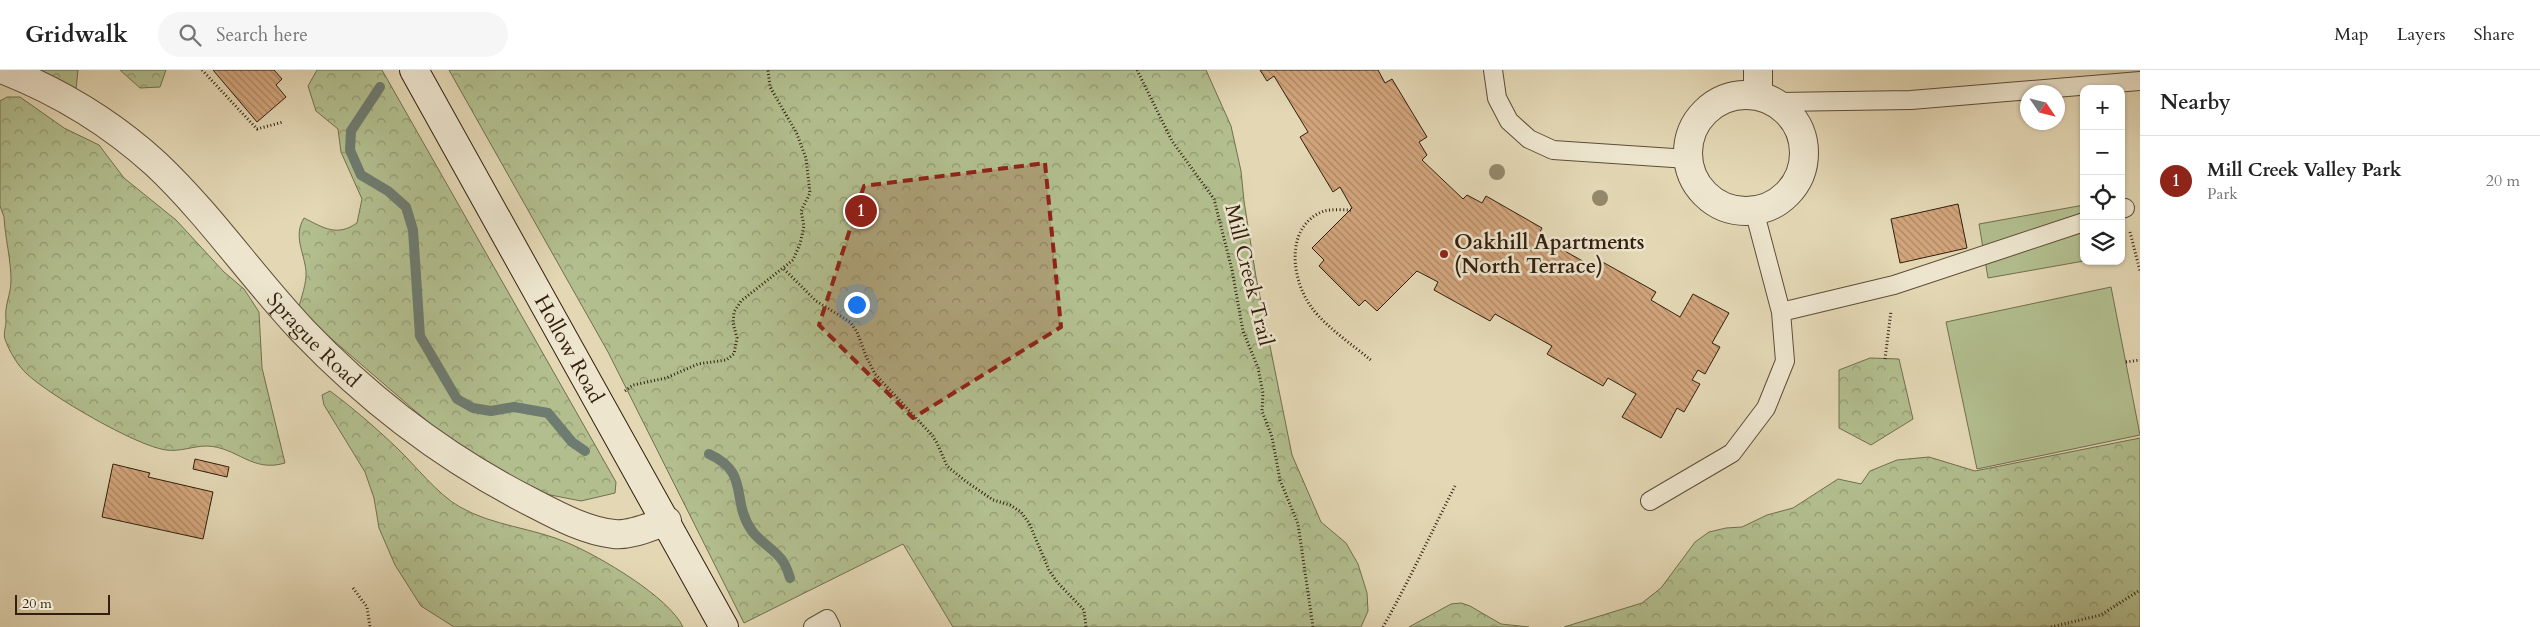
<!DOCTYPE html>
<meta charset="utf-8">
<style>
body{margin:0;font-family:Cardo,serif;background:#f6f6f6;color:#222}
.controls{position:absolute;right:15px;top:15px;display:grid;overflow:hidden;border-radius:10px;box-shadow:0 1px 4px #0004}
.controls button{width:45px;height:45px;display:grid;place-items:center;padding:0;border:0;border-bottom:1px solid #e0e0e0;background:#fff;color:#222;font:25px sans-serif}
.compass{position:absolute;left:2020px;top:15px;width:45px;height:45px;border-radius:50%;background:#fff;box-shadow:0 1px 4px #0004;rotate:125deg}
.scale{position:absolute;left:15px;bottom:12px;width:95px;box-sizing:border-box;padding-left:5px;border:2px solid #321f0e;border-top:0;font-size:14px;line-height:18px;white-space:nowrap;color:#321f0e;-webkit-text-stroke:4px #ede5ce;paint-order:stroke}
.you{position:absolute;left:856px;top:234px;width:18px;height:18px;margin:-12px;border:4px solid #fff;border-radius:50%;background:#1a73e8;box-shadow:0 0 0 8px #1a73e833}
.badge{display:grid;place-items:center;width:32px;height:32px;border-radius:50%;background:#8f2418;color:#fff;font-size:16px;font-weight:700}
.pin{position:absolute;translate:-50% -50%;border:2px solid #fff;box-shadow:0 1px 5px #0006}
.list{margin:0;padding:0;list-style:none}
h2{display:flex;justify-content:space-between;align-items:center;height:65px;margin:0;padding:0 20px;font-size:21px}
h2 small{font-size:16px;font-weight:400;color:#767676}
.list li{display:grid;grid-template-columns:32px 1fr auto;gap:15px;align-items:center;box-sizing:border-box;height:90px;padding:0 20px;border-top:1px solid #e0e0e0}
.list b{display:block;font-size:19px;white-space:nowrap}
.list p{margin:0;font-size:16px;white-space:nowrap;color:#767676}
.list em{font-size:16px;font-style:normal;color:#767676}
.icon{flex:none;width:28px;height:28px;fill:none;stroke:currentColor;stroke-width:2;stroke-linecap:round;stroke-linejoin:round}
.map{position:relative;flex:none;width:2140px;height:557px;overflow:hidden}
header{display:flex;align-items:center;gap:30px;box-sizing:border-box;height:70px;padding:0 25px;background:#fff;border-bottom:1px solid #e0e0e0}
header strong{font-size:24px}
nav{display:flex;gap:28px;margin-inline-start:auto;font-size:18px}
.search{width:350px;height:45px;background:#f6f6f6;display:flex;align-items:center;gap:12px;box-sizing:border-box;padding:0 18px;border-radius:28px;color:#767676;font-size:19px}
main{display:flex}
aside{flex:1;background:#fff}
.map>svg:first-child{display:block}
</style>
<header>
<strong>Gridwalk</strong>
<div class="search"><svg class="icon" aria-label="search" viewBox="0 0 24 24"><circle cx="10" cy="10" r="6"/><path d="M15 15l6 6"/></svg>Search here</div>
<nav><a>Map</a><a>Layers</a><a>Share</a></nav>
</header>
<main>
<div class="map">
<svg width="2140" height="557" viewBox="0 0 2140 557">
<defs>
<pattern id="forest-crowns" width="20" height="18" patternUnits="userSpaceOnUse" patternTransform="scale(1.25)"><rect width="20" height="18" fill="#b2be8e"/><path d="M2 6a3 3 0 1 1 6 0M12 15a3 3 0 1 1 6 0" fill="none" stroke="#919a72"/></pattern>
<pattern id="building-back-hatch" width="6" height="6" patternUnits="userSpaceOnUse" patternTransform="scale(1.25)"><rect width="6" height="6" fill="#d2a57c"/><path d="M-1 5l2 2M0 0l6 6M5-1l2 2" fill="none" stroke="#ab8664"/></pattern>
</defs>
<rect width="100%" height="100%" fill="#e3d7b4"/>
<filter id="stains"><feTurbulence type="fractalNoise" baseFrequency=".004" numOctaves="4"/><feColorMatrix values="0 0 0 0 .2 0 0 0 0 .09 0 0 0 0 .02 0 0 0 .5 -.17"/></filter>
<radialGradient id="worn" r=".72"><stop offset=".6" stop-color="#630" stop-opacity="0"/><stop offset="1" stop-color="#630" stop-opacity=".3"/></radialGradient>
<path fill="#b2be8e" stroke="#726e4e" d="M2084,135V191L1988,208L1979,154Z
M2111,217L2140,365L1977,399L1946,252Z"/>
<path fill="url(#forest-crowns)" stroke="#726e4e" d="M32,0H78L76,19Z
M120,0H166L160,17L140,18Z
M317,0H382L616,412L615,423L581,431L535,422L449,370L298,240C301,228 307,213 306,201C304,182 293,166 304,148C324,158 337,167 357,153L362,129L341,82L338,59L316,41L308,16Z
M449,0H1206L1231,56L1241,101L1244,131L1256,207L1292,385L1321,452L1346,473L1358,494L1367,523L1368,541L1361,557H953L903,474L744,553L608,282Z
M7,27H20L64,58L99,75L124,108L176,150L224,202L244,219L259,242L262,298L285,393C252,403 237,377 207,376C193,376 180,382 166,380C136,376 49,325 27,304C18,296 9,281 5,269C3,264 6,257 6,251C4,235 11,225 11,210C11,189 5,168 4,147L0,136V31Z
M1870,288L1899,289L1913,349L1871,375L1839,358V300Z
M330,321C353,338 376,358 397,378C416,396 437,424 460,437C493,456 534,458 568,473C599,486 669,527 683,557H454L421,536L395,495L379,458L374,428L365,402L324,335L322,325Z
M2140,368V557H1564L1642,533L1661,518L1695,472L1709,462L1726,458L1742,457L1767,445L1793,438L1838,409L1861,414L1870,401L1897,390L1929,387L1975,401Z
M1461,533L1470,536L1501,554L1529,557H1409L1451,534Z"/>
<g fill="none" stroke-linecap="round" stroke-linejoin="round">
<path stroke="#6e7b70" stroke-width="10" d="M380,17L351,61L350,80L361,105L388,121L406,137L413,160L420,266L457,329L473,338L491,341L514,337L548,343L572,372L585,381
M709,384C751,403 730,430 752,461C760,472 774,479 782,490C786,495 788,502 790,508"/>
</g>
<path fill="url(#building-back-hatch)" stroke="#321f0e" d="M213,0H274L282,9L276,15L286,27L257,52Z
M1260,0H1378L1385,13L1392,9L1427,67L1419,72L1427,85L1422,90L1463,129L1467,125L1482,133L1486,126L1542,158L1538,166L1595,198L1599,190L1656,222L1651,230L1680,247L1693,224L1729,243L1712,273L1720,277L1705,304L1698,300L1692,310L1700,314L1684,342L1677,338L1661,368L1622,347L1636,324L1608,308L1603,316L1547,284L1552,276L1495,244L1490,251L1434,220L1438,212L1417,201L1377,241L1365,230L1359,236L1319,196L1324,190L1312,178L1352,138L1340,117L1333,122L1300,67L1308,62L1274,6L1267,11Z
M1958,134L1967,178L1900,193L1891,149Z
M195,389L229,397L227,407L193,399Z
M113,394L150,403L148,407L213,422L203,469L102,447Z"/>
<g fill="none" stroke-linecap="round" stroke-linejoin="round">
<g stroke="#5e4d38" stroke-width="20">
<path id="service" d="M1493,0L1497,28L1509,51L1529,69L1553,80L1688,89
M1775,32L1911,30L2140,11
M2121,139L2125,138
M1781,242L1894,215L2084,152
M1650,431L1732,383L1766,338L1785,291L1781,242L1754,140
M813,557L827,549L831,557"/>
</g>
<g stroke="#5e4d38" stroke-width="30">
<g id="minor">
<path id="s1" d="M4,0C60,22 112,54 156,94C210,145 252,207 303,261C370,331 446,389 533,433C558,446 586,461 614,464C631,466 651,456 667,451"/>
<circle cx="1746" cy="83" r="58"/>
<path d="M1758,25V0"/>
</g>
</g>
<g stroke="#321f0e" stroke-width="30">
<g id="secondary">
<path id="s2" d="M414,0L724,557"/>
</g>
</g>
<path stroke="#321f0e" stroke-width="3" stroke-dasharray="1 2.5" stroke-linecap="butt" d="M202,0L257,59L283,52
M1137,0L1172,71L1214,129L1232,200L1243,261L1258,298L1263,323L1262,341L1272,367L1280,410L1298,454L1313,557
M1351,140C1343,140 1332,139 1324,141C1284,156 1291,210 1312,238C1326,257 1354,276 1372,291
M2130,162L2140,201
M784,199L816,231L850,252L857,262L866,286L875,304L931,364L937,373L947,396L964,410L993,430L1010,435L1021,442L1029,453L1049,500L1057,512L1084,540L1086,557
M1885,289L1891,241
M2126,292L2140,290
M625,321L633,315L666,308L698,294L726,290L734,284L737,268L733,253L734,242L741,231L793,190L800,174L804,156L801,141L810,123L806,88L796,62L770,17L768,0
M353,518L367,537L370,557
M1383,557C1409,511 1431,463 1455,416
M2051,557L2101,545L2140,520"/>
<use href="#service" stroke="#ede5ce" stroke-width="18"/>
<use href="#minor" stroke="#ede5ce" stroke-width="28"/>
<use href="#secondary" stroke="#ede5ce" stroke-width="28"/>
</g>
<g fill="#93886a">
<circle cx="1497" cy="102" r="8"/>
<circle cx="1600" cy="128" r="8"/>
</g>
<path fill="#8f2418" fill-opacity="0.2" stroke="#8f2418" stroke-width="4" stroke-dasharray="10 6" stroke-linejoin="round" d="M1045,93L1061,257L913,348L819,255L864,116Z"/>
<circle fill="#8f2418" stroke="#ede5ce" stroke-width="2" cx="1444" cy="184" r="5"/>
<g text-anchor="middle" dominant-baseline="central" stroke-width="5" stroke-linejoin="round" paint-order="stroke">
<g font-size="21" font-weight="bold" fill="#321f0e" stroke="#ede5ce" text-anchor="start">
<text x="1454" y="172">Oakhill Apartments<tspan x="1454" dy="24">(North Terrace)</tspan></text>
</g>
<g font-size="21" fill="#321f0e" stroke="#ede5ce">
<text transform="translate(1249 205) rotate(76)">Mill Creek Trail</text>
<text stroke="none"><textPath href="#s1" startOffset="416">Sprague Road</textPath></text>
<text stroke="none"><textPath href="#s2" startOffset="319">Hollow Road</textPath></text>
</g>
</g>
<rect width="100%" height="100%" filter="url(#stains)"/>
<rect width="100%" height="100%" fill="url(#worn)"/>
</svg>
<div class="controls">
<button>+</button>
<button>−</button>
<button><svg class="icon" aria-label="locate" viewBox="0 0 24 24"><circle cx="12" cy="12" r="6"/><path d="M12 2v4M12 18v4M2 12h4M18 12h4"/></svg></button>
<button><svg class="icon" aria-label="layers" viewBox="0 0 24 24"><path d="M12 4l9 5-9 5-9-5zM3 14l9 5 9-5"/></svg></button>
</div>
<svg class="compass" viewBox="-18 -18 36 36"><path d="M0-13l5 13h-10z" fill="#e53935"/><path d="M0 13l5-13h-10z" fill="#767676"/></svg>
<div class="scale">20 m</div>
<div class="you"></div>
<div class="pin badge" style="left:861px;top:141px">1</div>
</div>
<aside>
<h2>Nearby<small></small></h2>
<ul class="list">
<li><span class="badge">1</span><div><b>Mill Creek Valley Park</b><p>Park</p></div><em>20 m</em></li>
</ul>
</aside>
</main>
